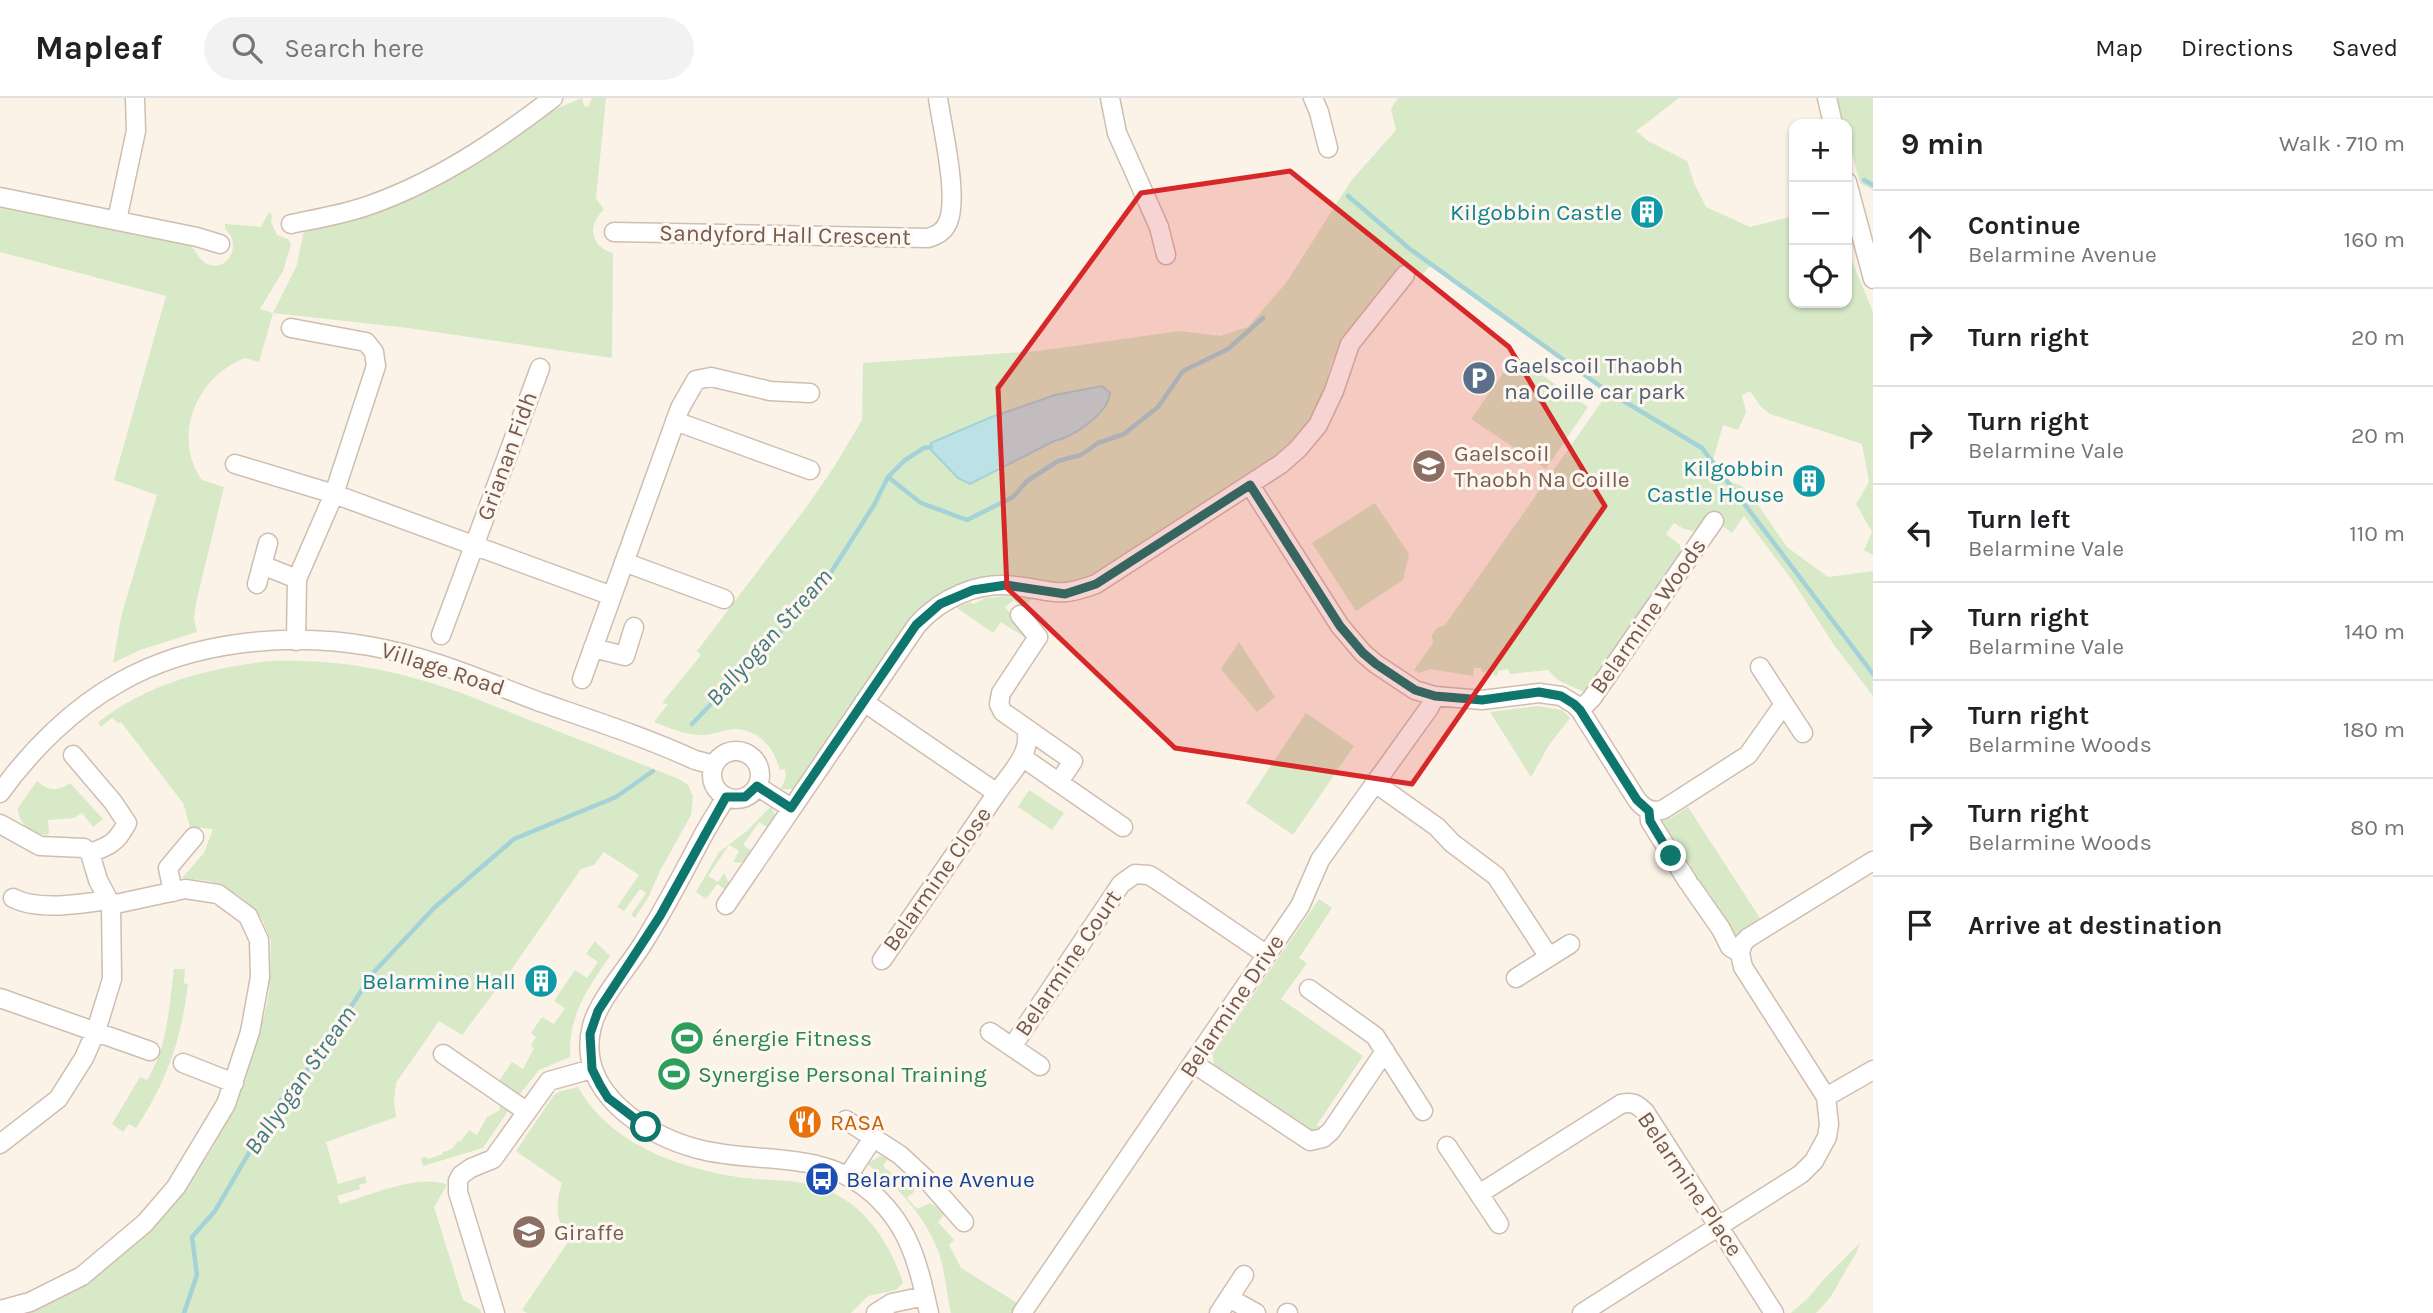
<!DOCTYPE html>
<meta charset="utf-8">
<style>
body{margin:0;font-family:Karla,sans-serif;background:#f2f2f2;color:#202124}
.controls{position:absolute;right:21px;top:21px;display:grid;overflow:hidden;border-radius:14px;box-shadow:0 2px 5px #0004}
.controls button{width:63px;height:63px;display:grid;place-items:center;padding:0;border:0;border-bottom:2px solid #e0e0e0;background:#fff;color:#202124;font:35px sans-serif}
.stop{position:absolute;width:21px;height:21px;margin:-16px;border:5px solid #0f766e;border-radius:50%;background:#fff}
.stop.end{background:#0f766e;border-color:#fff;box-shadow:0 2px 7px #0008}
.list{margin:0;padding:0;list-style:none}
h2{display:flex;justify-content:space-between;align-items:center;height:91px;margin:0;padding:0 28px;font-size:30px}
h2 small{font-size:23px;font-weight:400;color:#757577}
.list li{display:grid;grid-template-columns:46px 1fr auto;gap:21px;align-items:center;box-sizing:border-box;height:98px;padding:0 28px;border-top:2px solid #e0e0e0}
.list b{display:block;font-size:26px;white-space:nowrap}
.list p{margin:0;font-size:23px;white-space:nowrap;color:#757577}
.list em{font-size:23px;font-style:normal;color:#757577}
.icon{flex:none;width:38px;height:38px;fill:none;stroke:currentColor;stroke-width:2;stroke-linecap:round;stroke-linejoin:round}
.map{position:relative;flex:none;width:1873px;height:1215px;overflow:hidden}
header{display:flex;align-items:center;gap:42px;box-sizing:border-box;height:98px;padding:0 35px;background:#fff;border-bottom:2px solid #e0e0e0}
header strong{font-size:33px}
nav{display:flex;gap:38px;margin-inline-start:auto;font-size:24px}
.search{width:490px;height:63px;background:#f2f2f2;display:flex;align-items:center;gap:18px;box-sizing:border-box;padding:0 24px;border-radius:38px;color:#757577;font-size:26px}
main{display:flex}
aside{flex:1;background:#fff}
.map>svg:first-child{display:block}
</style>
<header>
<strong>Mapleaf</strong>
<div class="search"><svg class="icon" aria-label="search" viewBox="0 0 24 24"><circle cx="10" cy="10" r="6"/><path d="M15 15l6 6"/></svg>Search here</div>
<nav><a>Map</a><a>Directions</a><a>Saved</a></nav>
</header>
<main>
<div class="map">
<svg width="1873" height="1215" viewBox="0 0 1873 1215">
<rect width="100%" height="100%" fill="#fcf3e8"/>
<path fill="#d7e9c7" d="M582,0L584,8L588,9L592,0H606L596,100L604,112C587,126 590,149 613,155L612,260L408,230L273,215L259,264L245,260C197,278 171,338 202,382L224,389L196,505L194,521L197,534L140,552L113,565L121,519L157,397L114,382L166,198L0,154V108L188,145C196,151 197,161 207,166C228,175 243,146 225,131V126L261,129L269,114L272,117L271,124L277,137L288,141L291,147L283,173L260,211L273,215L297,167L303,136L310,129L334,120L549,14Z
M1398,0H1679L1636,33L1648,43L1687,63L1694,85L1706,109L1750,129L1794,118V205H1847V140L1852,163L1873,214V457L1864,452L1872,434L1856,406L1869,384L1862,346L1770,316L1761,309L1750,293L1742,297L1746,314L1738,332L1723,327L1709,376L1742,388L1756,404L1787,449L1828,479L1873,473V598L1834,547L1792,482L1744,418L1732,435L1709,418L1694,433L1684,431L1674,425L1666,436L1680,447L1681,456L1586,595L1558,582L1548,572L1510,576L1508,571L1498,573V577L1494,578L1493,573L1482,574L1481,570H1474L1473,578L1430,571L1419,575L1414,572L1433,545L1432,537L1437,530L1445,527L1607,296L1430,168L1421,178L1405,165L1353,228L1339,249L1331,266L1321,303L1312,322L1280,358L1078,485L943,496L798,688L793,691H781L786,679L785,671L780,672C774,650 759,631 734,631C723,632 713,637 702,637C685,637 669,630 654,624L668,606L662,605L701,557L697,553L808,407L834,369L862,322L863,265L1038,253L1180,233L1220,238L1248,229L1286,185L1351,83L1396,32L1391,11Z
M1837,0H1873V92L1860,85L1847,37V26H1844Z
M1515,258L1588,309L1546,371L1471,321Z
M1375,405L1409,456L1403,482L1356,513L1312,445Z
M1004,498L1032,501L1021,510L1014,502L1005,509L1024,531L1027,541L1001,524L993,535L957,510L970,504L974,506L985,500Z
M1239,544L1275,599L1257,614L1221,571Z
M269,563C341,561 391,571 459,594L679,681L688,687L693,698L691,717L660,773L649,798L635,820L631,817L646,795L640,791L624,813L617,809L639,777L604,754L594,767L581,771L514,868L462,937L439,923L396,985L394,1004L396,1019L326,1044L338,1086L365,1078L367,1085L359,1087L360,1091L337,1098L340,1106C369,1098 419,1075 447,1087L434,1109L463,1202L481,1212V1215H9L34,1206L185,1091L213,1049L241,985L265,915L269,894L271,843L263,823L246,803L235,795L210,783L182,780L204,755L213,731L190,729L183,705L121,624L118,625L112,620L101,629L98,624C153,584 202,572 269,563Z
M1537,608L1562,612L1570,620L1549,647L1531,679L1490,614Z
M1306,615L1354,648L1293,737L1246,705Z
M37,683C48,693 58,694 70,685L103,721L93,729L82,715L74,720L48,722L49,735L47,737C31,735 18,726 18,710Z
M1029,692L1064,715L1052,732L1018,709Z
M771,708L775,717L769,730L759,724L743,747L753,754C747,763 743,766 733,764L739,753L729,747L708,778L718,784L724,775L729,785L726,792L717,786L706,801L696,794L719,754L747,733Z
M1688,709L1760,820L1734,838L1716,811V806L1707,792L1703,791L1690,771L1691,767L1660,723L1671,720Z
M1319,801L1332,810L1299,860L1307,865L1281,901L1363,958L1317,1027L1325,1033L1315,1038L1214,970L1213,955Z
M595,843L610,858C586,893 569,916 570,959L539,972L519,997L499,983L512,964L523,971L534,950L531,947L536,939L531,935L542,919L554,926L565,910L554,903L575,872L587,880L598,864L586,856Z
M174,871H185L184,885L188,886C182,940 166,986 136,1030L129,1026L123,1034L112,1026L140,979L147,982C168,949 169,908 174,871Z
M578,989C610,1047 683,1072 745,1080C764,1082 784,1082 803,1085C856,1094 888,1138 903,1185L896,1192L868,1198L851,1215H527L522,1212L570,1141C555,1125 555,1105 562,1085L516,1053L554,997L558,994Z
M499,1007L508,1013L483,1050L423,1068L421,1060L426,1059L428,1061L443,1056V1054L452,1051L458,1043L460,1044L469,1032L477,1037L487,1019L500,1012Z
M880,1058L888,1060L883,1068L907,1089L915,1083L914,1094L907,1100L917,1111L930,1105L946,1114L938,1124L954,1142L949,1147L961,1170L1019,1206L1013,1215H951C946,1194 945,1170 937,1150C923,1116 897,1087 867,1066Z
M1860,1145C1856,1159 1848,1167 1842,1179C1833,1196 1830,1201 1816,1215H1791L1807,1201L1823,1182Z"/>
<path fill="#bde2e5" stroke="#a3d2d7" stroke-width="2" d="M1102,288L1110,295C1108,316 1073,339 1054,343L970,386L958,380L931,352V345L989,320L1055,297Z"/>
<g fill="none" stroke-linecap="round" stroke-linejoin="round">
<path stroke="#a3d2d7" stroke-width="4.5" d="M1864,82L1873,87
M1348,98L1410,151L1607,293L1702,350L1873,576
M888,379L921,405L967,422L1013,399L1027,383L1058,363L1081,357L1098,345L1124,336L1158,309L1183,273L1228,251L1263,220
M692,626L780,534L828,479L874,407L888,379L905,362L924,350L931,349
M184,1215L197,1177L192,1139L215,1113L277,1007L316,962L373,875L434,810L514,741L616,699L653,673"/>
<g stroke="#d0bdb1" stroke-width="21">
<path id="minor" d="M1110,0L1117,35L1159,129L1166,157
M1313,0L1319,14L1328,50
M1827,0L1833,26
M1847,84L1873,181
M0,99L197,139L220,146
M117,122L136,33L135,0
M291,126C315,121 340,117 364,109C433,86 496,44 553,0
M614,134L928,140C937,137 944,134 948,124C959,99 942,29 938,0
M291,230L366,244L374,254L376,268L334,396L297,481L296,543
M675,323L810,372
M235,366L334,396L612,498
M1250,387L1340,528L1363,555L1376,566L1415,592L1435,598L1482,602L1539,595L1561,598L1574,606L1580,612L1637,702C1644,711 1653,716 1664,711L1748,657L1784,606
M624,464L724,501
M262,467L297,481
M257,486L268,445
M1020,517L1038,539L1001,595L999,606L1003,614L1073,663L1059,684
M441,537L540,270
M593,550L625,558L634,529
M1760,569L1803,635
M582,581L680,310L696,282L711,279L770,293L810,295
M864,604L997,695L882,862
M1580,612L1592,600L1714,423
M712 677a24 24 0 1 1 48 0a24 24 0 1 1-48 0Z
M1022,659L1123,729
M1375,685L1437,729L1452,745L1496,778L1549,859
M757,688L791,710
M0,695C31,652 73,610 120,584C192,543 288,534 369,548C428,558 484,583 540,604C592,622 645,639 695,662L714,667
M997,695C1010,676 1033,654 1026,631
M726,699C717,714 707,729 699,745C681,779 663,814 642,847C627,871 599,901 592,928C575,993 644,1037 698,1051C754,1066 818,1052 866,1090C909,1124 918,1165 929,1215
M1649,713L1650,723L1688,784
M0,726L40,748L84,750L90,755C110,748 117,744 127,725L113,704L73,657
M173,794L168,770L194,739
M13,800C38,813 82,806 108,802
M726,807L917,527C941,500 979,483 1015,488C1054,492 1056,501 1096,486L1281,366L1298,351L1318,327L1334,293L1350,246L1405,177
M1740,855L1743,845L1748,840L1873,763
M1516,880L1570,846
M1309,891L1375,938L1423,1013
M0,900L150,953
M990,934L1040,968
M1012,949L1121,786L1135,776L1149,777L1157,782L1267,857
M443,956L526,1013
M183,965L234,985
M1193,965L1310,1043L1323,1040L1331,1033L1385,953
M1826,999L1873,972
M846,1022L900,1057L928,1083L964,1124
M0,1046L58,1001L84,960L96,933L112,881L111,807L98,782L90,755
M1447,1048L1499,1126
M848,1078L873,1040
M1479,1096L1621,1006C1632,1003 1637,1006 1645,1014L1774,1215
M1229,1200L1256,1215
M0,1212L30,1204L82,1178L145,1125L176,1089L226,1006L250,934L260,879L259,842L248,818L218,796L185,791L111,807
M495,1215L458,1094V1083L461,1077L471,1070L493,1061L549,983L592,971
M876,1215L892,1205L925,1198
M1022,1215L1300,808L1320,762L1429,610L1435,598
M1219,1215L1244,1177
M1287,1215H1288
M1582,1215L1801,1076L1814,1063L1827,1039L1829,1026L1826,999L1743,869L1740,855L1730,849L1721,831L1691,788"/>
</g>
<use href="#minor" stroke="#fff" stroke-width="18"/>
</g>
<g fill="none" stroke-linecap="round" stroke-linejoin="round">
<path stroke="#0f766e" stroke-width="9" d="M646,1029L608,1000L600,987L592,971L590,936L598,913L660,818L726,699H745L757,688L791,710L916,527L940,506L973,492L1006,487L1065,496L1096,486L1250,387L1340,528L1363,555L1376,566L1415,592L1435,598L1482,602L1539,594L1561,598L1574,606L1580,612L1637,702L1649,713L1650,723L1671,758"/>
</g>
<path fill="#d62828" fill-opacity="0.2" stroke="#d62828" stroke-width="5" stroke-linejoin="round" d="M1290,73L1509,249L1605,408L1412,686L1175,650L1007,490L998,290L1141,95Z"/>
<defs>
<g id="building-disc" transform="scale(1.75)"><circle r="9.5" fill="#0f9aa8" stroke="#fef7ef"/><path d="M-4-6H4V6H1V3H-1V6H-4ZM-2.5-4.3h1.7v1.8h-1.7ZM.8-4.3h1.7v1.8H.8ZM-2.5-1h1.7V.8h-1.7ZM.8-1h1.7V.8H.8Z" fill="#fff"/></g>
<g id="parking-disc" transform="scale(1.75)"><circle r="9.5" fill="#5c6f8a" stroke="#fef7ef"/><path d="M-3.5-5.5H1a3.5 3.5 0 0 1 0 7H-1V5.5H-3.5ZM-1-3.4V-.6H.8a1.4 1.4 0 0 0 0-2.8Z" fill="#fff"/></g>
<g id="school-disc" transform="scale(1.75)"><circle r="9.5" fill="#8d6e63" stroke="#fef7ef"/><path d="M0-5L7-2L0 1L-7-2ZM-4 1L0 2.5L4 1V4Q0 6-4 4Z" fill="#fff"/></g>
<g id="stadium-disc" transform="scale(1.75)"><circle r="9.5" fill="#2e9e5b" stroke="#fef7ef"/><path d="M0-5a6.5 5 0 1 0 0 10a6.5 5 0 1 0 0-10ZM-3.5-1.8h7v3.6h-7Z" fill="#fff"/></g>
<g id="restaurant-disc" transform="scale(1.75)"><circle r="9.5" fill="#e8710a" stroke="#fef7ef"/><path d="M-5-6h1v4h1v-4h1v4h1v-4h1v5L-1.5 .5V6h-2V.5L-5-1ZM5-6V6H3V1.5H1.5Q1.5-4 5-6Z" fill="#fff"/></g>
<g id="bus-disc" transform="scale(1.75)"><circle r="9.5" fill="#1a4fb4" stroke="#fef7ef"/><path d="M-5-6H5V4H4V6H2V4H-2V6H-4V4H-5ZM-3.5-4V0h7V-4ZM-3.5 1.2v1.5H-2V1.2ZM2 1.2v1.5H3.5V1.2Z" fill="#fff"/></g>
</defs>
<g fill-rule="evenodd">
<use href="#building-disc" x="1647" y="114"/>
<use href="#parking-disc" x="1479" y="280"/>
<use href="#school-disc" x="1429" y="368"/>
<use href="#building-disc" x="1809" y="383"/>
<use href="#building-disc" x="541" y="883"/>
<use href="#stadium-disc" x="687" y="940"/>
<use href="#stadium-disc" x="674" y="976"/>
<use href="#restaurant-disc" x="805" y="1024"/>
<use href="#bus-disc" x="822" y="1081"/>
<use href="#school-disc" x="529" y="1134"/>
</g>
<g text-anchor="middle" dominant-baseline="central" stroke-width="6" stroke-linejoin="round" paint-order="stroke">
<g font-size="23" fill="#0d838f" stroke="#fef7ef" text-anchor="end">
<text x="1622" y="114">Kilgobbin Castle</text>
<text x="1784" y="370">Kilgobbin<tspan x="1784" dy="26">Castle House</tspan></text>
<text x="516" y="883">Belarmine Hall</text>
</g>
<g font-size="23" fill="#75594d" stroke="#fef7ef">
<text transform="translate(785 137) rotate(1)">Sandyford Hall Crescent</text>
<text transform="translate(507 358) rotate(-70)">Grianan Fidh</text>
<text transform="translate(1648 518) rotate(-55)">Belarmine Woods</text>
<text transform="translate(443 571) rotate(18)">Village Road</text>
<text transform="translate(937 781) rotate(-55)">Belarmine Close</text>
<text transform="translate(1068 865) rotate(-56)">Belarmine Court</text>
<text transform="translate(1232 908) rotate(-56)">Belarmine Drive</text>
<text transform="translate(1690 1086) rotate(56)">Belarmine Place</text>
</g>
<g font-size="23" fill="#4e5e75" stroke="#fef7ef" text-anchor="start">
<text x="1504" y="267">Gaelscoil Thaobh<tspan x="1504" dy="26">na Coille car park</tspan></text>
</g>
<g font-size="23" fill="#785e54" stroke="#fef7ef" text-anchor="start">
<text x="1454" y="355">Gaelscoil<tspan x="1454" dy="26">Thaobh Na Coille</tspan></text>
<text x="554" y="1134">Giraffe</text>
</g>
<g font-size="23" fill="#27864d" stroke="#fef7ef" text-anchor="start">
<text x="712" y="940">énergie Fitness</text>
<text x="698" y="976">Synergise Personal Training</text>
</g>
<g font-size="23" fill="#c56008" stroke="#fef7ef" text-anchor="start">
<text x="830" y="1024">RASA</text>
</g>
<g font-size="23" fill="#164399" stroke="#fef7ef" text-anchor="start">
<text x="846" y="1081">Belarmine Avenue</text>
</g>
<g font-size="24" font-style="italic" fill="#437a81" stroke="#fef7ef">
<text transform="translate(769 539) rotate(-48)">Ballyogan Stream</text>
<text transform="translate(300 982) rotate(-55)">Ballyogan Stream</text>
</g>
</g>
</svg>
<div class="controls">
<button>+</button>
<button>−</button>
<button><svg class="icon" aria-label="locate" viewBox="0 0 24 24"><circle cx="12" cy="12" r="6"/><path d="M12 2v4M12 18v4M2 12h4M18 12h4"/></svg></button>
</div>
<div class="stop" style="left:646px;top:1029px"></div>
<div class="stop end" style="left:1671px;top:758px"></div>
</div>
<aside>
<h2>9 min<small>Walk · 710 m</small></h2>
<ul class="list">
<li><svg class="icon" aria-label="ahead" viewBox="0 0 24 24"><path d="M12 20V5M6 11l6-6 6 6"/></svg><div><b>Continue</b><p>Belarmine Avenue</p></div><em>160 m</em></li>
<li><svg class="icon" aria-label="right" viewBox="0 0 24 24"><path d="M7 20v-9h11M14 6l5 5-5 5"/></svg><div><b>Turn right</b></div><em>20 m</em></li>
<li><svg class="icon" aria-label="right" viewBox="0 0 24 24"><path d="M7 20v-9h11M14 6l5 5-5 5"/></svg><div><b>Turn right</b><p>Belarmine Vale</p></div><em>20 m</em></li>
<li><svg class="icon" aria-label="left" viewBox="0 0 24 24"><path d="M17 20v-9H6M10 6l-5 5 5 5"/></svg><div><b>Turn left</b><p>Belarmine Vale</p></div><em>110 m</em></li>
<li><svg class="icon" aria-label="right" viewBox="0 0 24 24"><path d="M7 20v-9h11M14 6l5 5-5 5"/></svg><div><b>Turn right</b><p>Belarmine Vale</p></div><em>140 m</em></li>
<li><svg class="icon" aria-label="right" viewBox="0 0 24 24"><path d="M7 20v-9h11M14 6l5 5-5 5"/></svg><div><b>Turn right</b><p>Belarmine Woods</p></div><em>180 m</em></li>
<li><svg class="icon" aria-label="right" viewBox="0 0 24 24"><path d="M7 20v-9h11M14 6l5 5-5 5"/></svg><div><b>Turn right</b><p>Belarmine Woods</p></div><em>80 m</em></li>
<li><svg class="icon" aria-label="arrive" viewBox="0 0 24 24"><path d="M6 21V4h12l-3 4 3 4H6"/></svg><div><b>Arrive at destination</b></div></li>
</ul>
</aside>
</main>
